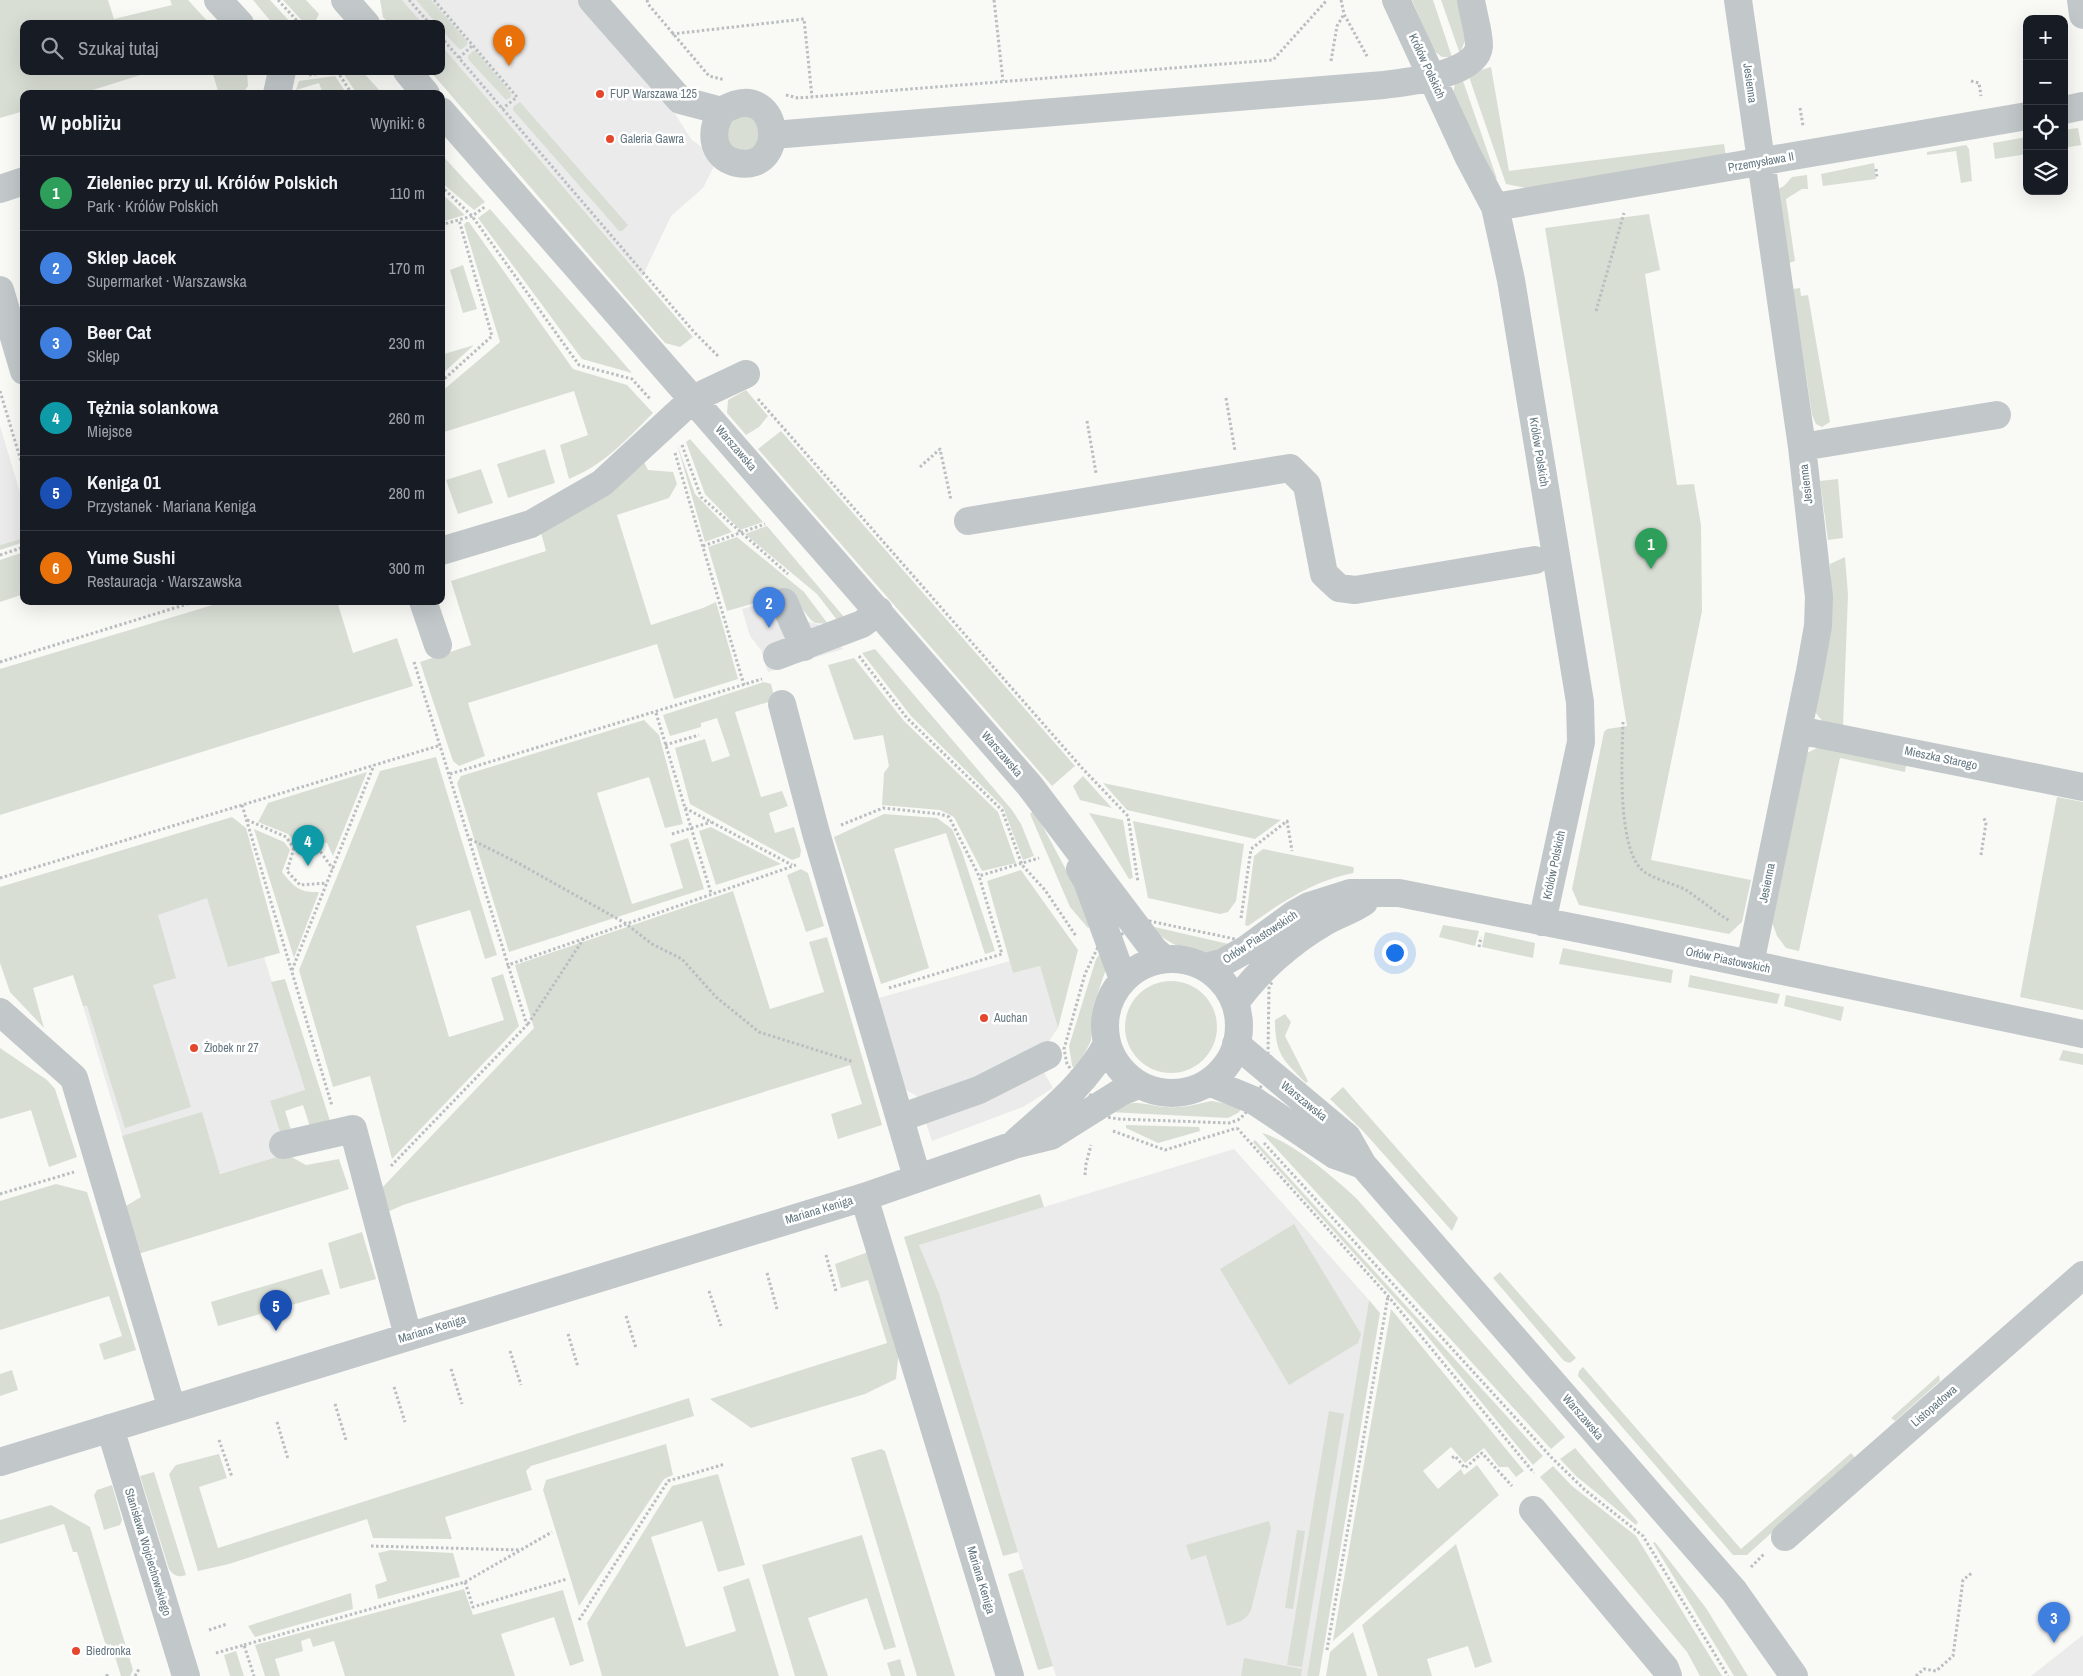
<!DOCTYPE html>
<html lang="pl">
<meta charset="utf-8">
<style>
body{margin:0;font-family:"Archivo Narrow",sans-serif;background:#20242c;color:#f1f3f6}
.controls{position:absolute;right:15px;top:15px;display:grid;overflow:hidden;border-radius:10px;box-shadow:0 5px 20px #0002}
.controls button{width:45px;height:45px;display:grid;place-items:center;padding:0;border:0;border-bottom:1px solid #363941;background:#171b24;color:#f1f3f6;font:25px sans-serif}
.you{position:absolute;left:1394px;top:952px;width:18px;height:18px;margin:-12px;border:4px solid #fff;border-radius:50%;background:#1a73e8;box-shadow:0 0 0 8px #1a73e833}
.badge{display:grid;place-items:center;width:32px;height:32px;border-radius:50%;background:#b45309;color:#fff;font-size:16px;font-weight:700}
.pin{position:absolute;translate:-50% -41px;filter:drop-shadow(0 1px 2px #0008)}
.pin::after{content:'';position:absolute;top:26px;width:18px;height:15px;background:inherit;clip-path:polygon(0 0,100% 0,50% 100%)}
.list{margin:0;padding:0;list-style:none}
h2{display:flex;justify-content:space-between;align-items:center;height:65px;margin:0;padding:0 20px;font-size:21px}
h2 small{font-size:16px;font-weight:400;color:#9ea1a6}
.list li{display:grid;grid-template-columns:32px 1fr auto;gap:15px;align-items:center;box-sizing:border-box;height:75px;padding:0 20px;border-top:1px solid #363941}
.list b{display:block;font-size:19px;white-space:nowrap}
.list p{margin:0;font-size:16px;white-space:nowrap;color:#9ea1a6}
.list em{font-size:16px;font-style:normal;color:#9ea1a6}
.icon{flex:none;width:28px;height:28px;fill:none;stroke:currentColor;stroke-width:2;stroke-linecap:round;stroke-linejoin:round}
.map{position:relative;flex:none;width:2083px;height:1676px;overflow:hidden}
.search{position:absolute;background:#171b24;box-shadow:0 5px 20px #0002;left:20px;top:20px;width:425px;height:55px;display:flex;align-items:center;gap:12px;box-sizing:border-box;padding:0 18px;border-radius:10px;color:#9ea1a6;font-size:19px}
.panel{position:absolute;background:#171b24;box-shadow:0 5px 20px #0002;left:20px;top:90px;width:425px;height:515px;border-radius:10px}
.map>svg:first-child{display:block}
</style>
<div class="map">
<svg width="2083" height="1676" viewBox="0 0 2083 1676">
<rect width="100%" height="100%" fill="#f9f9f6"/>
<path fill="#eaebea" d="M402,0H578L670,106L691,139L704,149L714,166L703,188L671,216L642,277L441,45V24H423Z
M0,426L24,506V538L0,545Z
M791,595L807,621L826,627L843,649L768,672L761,650L750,636L742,609Z
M232,852L305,1091L270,1101L286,1154L141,1197L53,907Z
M1010,961L1013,973L1040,966L1058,1028L1040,1054L1043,1071L1053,1088L1023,1107L932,1141L917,1096L904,1089L879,998Z
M1234,1149L1369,1300L1307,1676H1056L939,1293L919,1245Z
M2083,1635V1676H2031Z"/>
<path fill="#d9ded5" d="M0,0H108L114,19L172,5L170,0H188L210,24H24V71H153L80,94H24V111L0,118Z
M253,0H270L292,24H273Z
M283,0H306L319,14L315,22L305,24Z
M380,0H402L423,24H389L383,17Z
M416,0H431L467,41V45L462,49H459L441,29V24H437Z
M1412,0H1433L1452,57H1442L1434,51Z
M1441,0H1458L1465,40L1460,54Z
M441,45L693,337L680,347L665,343L430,71H441Z
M473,51H476L511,93V97L506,100L468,59V56Z
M1491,67L1509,171L1724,144L1726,156L1526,188L1506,184L1468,74Z
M212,71H247L248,86L242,94H219Z
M362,71L380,91L387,94H357L343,73Z
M335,76L347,94H323L319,83L296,90L299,81Z
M1462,78L1497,179L1492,175L1453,93L1455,84Z
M520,102L628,225L622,231H619L513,110V107Z
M757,114L764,141L744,153L728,145L727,119Z
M2078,128L2081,145L2064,148V130Z
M2027,137V154L1995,159L1993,143Z
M1966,145L1969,149L1972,181L1961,183L1956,151L1927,155V152Z
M441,154L485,202L474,210L441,182Z
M1874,163L1876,179L1823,186L1821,174Z
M1807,175L1808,189H1802L1786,199L1795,261L1789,263L1778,189L1784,186L1792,177Z
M441,193L465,215L441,222Z
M490,209L632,373L582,359L478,218Z
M1649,214L1660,270L1645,274L1677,485L1694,484L1701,525L1702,611L1651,860L1751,880L1742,922L1729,934L1579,905L1572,889L1604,732L1607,729L1627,726L1545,228Z
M466,222H469L573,369L627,385L653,413C626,440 605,464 569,479L560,445L588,435L574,391L441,433V392L500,342L464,225Z
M463,265L477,309L463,313L450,270Z
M1800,288L1801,296L1808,295L1830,422L1822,427L1816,424L1812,415L1793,289Z
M474,345L441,375V355Z
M746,390L768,416L759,427L746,435L727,413L728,400Z
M781,431L1075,766L1052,786L758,449Z
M690,439L763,522L740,530L705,494L686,442Z
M677,444L695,494L732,532L705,542Z
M545,449L555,483L508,498L497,464Z
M643,460L648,470L673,472L677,484L669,498L617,515L651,625L703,608L716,602L738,679L674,699L657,644L468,703L485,756L459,766L453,761L420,662L471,645L451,581L546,551L540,529Z
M481,469L493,503L458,514L446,480Z
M1838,479L1843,538L1828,540L1820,481Z
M767,526L844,617L837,620L817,594L745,534Z
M737,537L804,592L828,624L815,623L811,620L790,593L727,611L708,547Z
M24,538V542L0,550V545Z
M24,552V594L0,602V560Z
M1845,557L1848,595L1843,726L1823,722L1815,712L1831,589L1830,564Z
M226,601H337L353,653L397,638L413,686L0,815V669Z
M875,649L1012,810L1021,824L1034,856L1023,860L1003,807L911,716L862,653Z
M854,658L904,721L998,812L1016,863L982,871L954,817L940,810L882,805L884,773L889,766L883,735L854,740L828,665Z
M764,682L771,684L775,700L735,712L761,797L782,791L788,806L769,813L775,833L794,827L801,850L800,857L792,860L690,804L675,748L705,739L712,762L730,756L717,718L701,723V727L670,736L663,715Z
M644,720L659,735L683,824L665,828L649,777L597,793L632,904L683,888L670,844L688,838L704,889L509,952L457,783L461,776Z
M1819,747L1906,765L1905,772L1840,758L1799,951L1786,948L1777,936L1772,922L1807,753Z
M436,757L497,955L485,959L470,910L416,926L449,1037L504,1020L491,978L503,974L519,1026L392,1159L370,1076L333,1087L299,970L380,771Z
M367,772L333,856L327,843L312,840L295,843L288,834L258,822L268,803Z
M1083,776L1112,808L1080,800L1073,786Z
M1103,783L1281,820L1255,839L1127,810Z
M2057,797L2083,802V1010L2020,997Z
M1034,810L1095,924L1088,928L1070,907L1030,814Z
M1089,813L1123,820L1133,878L1129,879Z
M884,814L937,818L952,829L962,852L995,951L985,954L946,833L894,849L929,968L881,984L834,837Z
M232,817L246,828L280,953L228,967L207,898L158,915L176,978L153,985L191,1107L125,1128L87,1006H83L73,975L33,988L44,1028L10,992L0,963V887Z
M1133,821L1244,844L1236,901L1228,912L1220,914L1148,898Z
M711,827L781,864L716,885L699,831Z
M254,829L284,842L290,850L282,872C294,887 300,893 319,892L294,958Z
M1263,849L1353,867L1354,869L1353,873C1312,881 1281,903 1248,926L1245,925L1254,856Z
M801,869L808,873L824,926L806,932L787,875Z
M1021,870L1078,950L1058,1028L1040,966L1013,973L987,881Z
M733,891L770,1009L824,992L809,942L827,937L882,1125L838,1139L831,1114L862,1104L850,1065L403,1205L385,1213L379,1191L534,1028L515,965Z
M1443,925L1479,931L1475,946L1439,937Z
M1150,926L1233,945C1205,961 1170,948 1150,926Z
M1485,932L1535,943L1533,958L1482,947Z
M1563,948L1673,970L1671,983L1559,964Z
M1103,949L1106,969L1093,1007L1091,1041L1075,1071L1072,1065L1069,1046L1096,959Z
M1690,975L1780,994L1777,1004L1688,987Z
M285,979L331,1124L312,1133L303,1105L285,1111L292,1133L281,1136L270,1101L305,1090L271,982Z
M1125 1027a46 46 0 1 1 92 0a46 46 0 1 1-92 0Z
M1786,995L1844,1007L1841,1021L1784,1006Z
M1285,1014L1291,1022L1285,1036L1308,1081L1306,1083C1283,1060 1275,1054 1275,1020Z
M0,1048L47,1080L55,1089L77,1157L49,1167L31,1110L0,1119Z
M2063,1050L2083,1054V1065L2059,1060Z
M1343,1087L1458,1218L1452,1231L1363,1131L1330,1099Z
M1212,1101L1243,1107L1238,1113L1228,1118L1108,1112C1142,1094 1144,1109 1177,1107C1189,1107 1200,1103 1212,1101Z
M202,1112L220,1174L286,1154L306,1165L339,1159L349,1189L138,1254L124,1207L141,1197L122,1136Z
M1126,1125L1199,1127L1200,1131L1158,1143L1126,1128Z
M1262,1133C1291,1141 1335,1178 1357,1199L1565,1437L1551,1449Z
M1255,1140L1543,1456L1533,1465L1414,1320L1253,1142Z
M56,1184L87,1192L136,1350L104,1360L99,1344L122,1336L109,1296L0,1330V1201Z
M1040,1194L1044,1207L919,1245L939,1293L1018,1552L1003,1556L904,1237Z
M1294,1224L1361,1334L1358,1343L1289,1385L1220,1269Z
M362,1232L376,1279L340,1289L328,1243Z
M871,1251L899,1350L896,1379L865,1394L751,1428L710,1399L887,1343L868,1280L841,1288L835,1264Z
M322,1269L330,1294L218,1326L211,1302Z
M1500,1272L1576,1358L1570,1363L1564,1361L1493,1278Z
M1369,1300L1380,1313L1319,1676H1307Z
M1391,1309L1524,1471L1516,1477L1508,1467H1499L1484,1448L1465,1463L1451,1447L1423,1471L1438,1489L1461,1469L1464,1475L1477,1465L1499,1495L1333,1641Z
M1583,1367L1741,1549L1851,1453L1855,1458L1747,1555H1733L1578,1376L1579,1371Z
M12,1370L18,1390L0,1396V1374Z
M1939,1375L1940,1381L1895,1421L1891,1418Z
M689,1398L694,1416L531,1466L526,1471L532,1490L445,1517L452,1539L373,1538L367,1519L229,1564L198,1571L169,1474L176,1465L219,1454L227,1478L199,1487L218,1548Z
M1329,1411L1344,1414L1302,1667L1287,1665Z
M666,1444L673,1475L664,1479L579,1606L543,1490L546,1480Z
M1575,1448L1638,1522L1636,1525L1576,1476L1560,1459Z
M881,1449L885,1451L955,1676H917L851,1458Z
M1553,1466L1572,1486L1636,1536L1722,1676H1700L1687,1652L1540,1477Z
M154,1472L186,1575C178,1578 173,1575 169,1569L140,1476Z
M718,1474L745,1565L718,1572L702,1521L651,1537L686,1647L736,1631L723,1587L749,1578L779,1676H602L587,1623L672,1486Z
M112,1485L122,1520L120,1525L104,1530L94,1495L97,1490Z
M51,1505L90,1527L133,1670L130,1676H121L111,1644L106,1646L77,1552H73L64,1524L0,1544V1520Z
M1269,1521L1271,1529L1251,1610C1246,1621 1238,1622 1227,1626L1206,1555L1191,1560L1186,1545Z
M1297,1530L1305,1531L1293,1609L1285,1608Z
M862,1535L896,1647L884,1650L867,1598L808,1618L828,1676H795L762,1565Z
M1655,1542L1706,1608L1748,1676H1734L1653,1543Z
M1456,1544L1492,1662L1475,1668L1468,1646L1427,1659L1432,1676H1378L1362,1625Z
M391,1550L453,1553L460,1577L378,1599L375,1585L387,1581L378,1553Z
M1023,1569L1053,1666L1038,1670L1008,1574Z
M464,1589L473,1615L563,1590L584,1661L570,1666L554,1617L501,1634L515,1676H345L334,1641L313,1647L310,1638L301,1641L303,1651L275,1659L280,1676H265L255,1645Z
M351,1593L353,1609L255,1637L248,1626Z
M1353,1632L1367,1676H1326L1330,1652Z
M236,1651L244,1676H230L224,1655Z
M1244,1658L1302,1669L1301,1676H1241Z
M900,1659L905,1676H891L887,1663Z"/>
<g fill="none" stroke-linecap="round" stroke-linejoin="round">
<path stroke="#babec1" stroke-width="3" stroke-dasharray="2.5 2.5" stroke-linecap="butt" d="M278,0L300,24
M409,0L430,24
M434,0L517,97L502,109
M647,0L648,4L709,76L725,80
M994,0L1003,81
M1341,0L1344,14L1368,58
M672,34L804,19L812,97
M441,37L694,332L718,356
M459,58L473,45
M1331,61L1337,26L1344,14
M337,71L352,94
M309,75L333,71
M1971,81L1979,83L1981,96
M786,95L798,98L1273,60L1327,0
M1800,108L1803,126
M1876,169L1877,178
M441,186L472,216L579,365L632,379L651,400
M441,225L472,216L486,206
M1596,311L1624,213
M441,382L492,336L459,220
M0,391L24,471
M1226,398L1235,451
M758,399L1082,768L1128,816L1138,882
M1087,421L1096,473
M682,445L701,497L788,574
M675,453L744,685
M920,467L940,449L951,500
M703,546L765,524
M0,555L24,547
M859,656L907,718L1002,810L1022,865L1045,890L1076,936
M0,662L197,601
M414,662L508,965L796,865
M656,713L711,893
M1623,722C1622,756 1617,844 1641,869C1649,878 1675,884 1686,890C1701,900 1715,912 1730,921
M665,745L699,735
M450,774L762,679
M242,805L332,1106
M685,808L792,865
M247,820L286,837L294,848L317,847L333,869
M841,825L883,808L940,814L949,817L979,876L1039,858
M672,834L711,822
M470,839L518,863L625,923L652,944L682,959L716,997L759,1032L854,1062
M294,848L287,871L300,885L327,883
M1981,855L1986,823L1983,816
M0,878L441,745
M1241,918L1251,849L1287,821L1292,851
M1149,921L1235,939L1272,982L1269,988L1268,1053L1275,1062L1245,1114L1238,1120L1229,1123L1118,1119L1107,1117L1067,1064L1064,1049L1085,974L1099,945Z
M1479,947L1481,937
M292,970L374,765
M889,988L1002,954L979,876
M528,1024L584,938
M1237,1128L1388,1296L1534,1473
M1113,1131L1165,1150L1237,1128
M1264,1143L1552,1458L1585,1490L1643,1536L1728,1676
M391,1166L527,1025L508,965
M1085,1175L1086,1164L1091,1145
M0,1194L74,1172
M826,1255L836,1291
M767,1273L777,1309
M709,1291L721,1326
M626,1316L636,1348
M568,1334L578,1367
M510,1351L521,1385
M451,1369L462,1404
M394,1387L405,1422
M335,1404L346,1440
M277,1422L288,1459
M219,1440L232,1477
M1452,1458L1455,1456L1465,1468L1482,1453L1512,1486
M371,1546L521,1550
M1751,1567L1764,1554
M465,1582L552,1532
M579,1620L668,1481L725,1464
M209,1630L227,1624
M244,1645L465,1582L473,1607L567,1579
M1327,1650L1388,1296
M216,1653L244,1645L254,1676
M107,1674V1676
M135,1676L139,1669
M1916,1676L1924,1669L1936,1671L1953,1656L1963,1580L1973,1572"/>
<path stroke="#c2c7ca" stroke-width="28" d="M218,0L240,24
M345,0L366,24
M592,0L680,100L722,111C780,75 791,173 737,163C710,157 710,129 722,111
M1396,0L1468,156L1495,207L1511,280L1580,702L1581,742L1542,922
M1738,0L1802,447L1819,597L1818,626L1810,671L1750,964
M2081,0L2083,15
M407,71L426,94
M277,94L282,71
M2064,110L2083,106
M441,111L1030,786L1154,950L1164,959
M773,135L1384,85C1405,82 1477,75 1479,46C1479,32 1473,14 1471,0
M0,189L24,181
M1495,207L2027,116
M0,290L24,371
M1802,447L1997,415
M968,521L1290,468L1307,485L1324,574L1339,588L1355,590L1535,560
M441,551L531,524L602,483L693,399L746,374
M423,601L438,645
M784,602L804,647
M777,656L862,624L879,611
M782,704L816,833L917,1177
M1798,730L2083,787
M1080,869L1087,881L1123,979
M1105 1026a67 67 0 1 1 134 0a67 67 0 1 1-134 0Z
M1205,967L1222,963L1245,950L1293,915L1309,906L1350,893H1399L1621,937L2083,1034
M1235,1003C1257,972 1290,942 1323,923C1336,915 1351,911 1364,902
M0,1012L74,1078L172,1409
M1236,1044L1347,1137L1363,1165L1734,1591L1794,1676
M1209,1082L1253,1100L1335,1155L1363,1165
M900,1118L979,1090L1048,1055
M1015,1143C1048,1113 1086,1084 1107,1044
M283,1145L353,1129L408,1336
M864,1197L1010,1676
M110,1428L186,1676
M0,1462L864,1197L1014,1145L1051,1136L1121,1092L1138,1085
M1533,1510L1665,1668L1668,1676
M1785,1537L2083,1275"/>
</g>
<g fill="#e4472b" stroke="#fff" stroke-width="2">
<circle cx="600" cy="94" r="5"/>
<circle cx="610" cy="139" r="5"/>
<circle cx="984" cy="1018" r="5"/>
<circle cx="194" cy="1048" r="5"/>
<circle cx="76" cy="1651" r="5"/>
</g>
<g text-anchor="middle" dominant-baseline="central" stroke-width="5" stroke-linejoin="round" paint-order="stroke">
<g font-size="12" fill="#647781" stroke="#fff">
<text transform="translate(1427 66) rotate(65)">Królów Polskich</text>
<text transform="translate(1750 83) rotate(82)">Jesienna</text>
<text transform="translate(1761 162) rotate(-10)">Przemysława II</text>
<text transform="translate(736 448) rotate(49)">Warszawska</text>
<text transform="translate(1539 452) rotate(81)">Królów Polskich</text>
<text transform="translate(1806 484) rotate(-97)">Jesienna</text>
<text transform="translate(1002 754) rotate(49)">Warszawska</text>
<text transform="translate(1941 758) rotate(12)">Mieszka Starego</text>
<text transform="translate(1554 865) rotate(-78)">Królów Polskich</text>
<text transform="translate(1767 883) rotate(-79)">Jesienna</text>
<text transform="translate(1260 937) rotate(-33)">Orłów Piastowskich</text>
<text transform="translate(1728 960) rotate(12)">Orłów Piastowskich</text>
<text transform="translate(1304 1101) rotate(39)">Warszawska</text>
<text transform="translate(819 1210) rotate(-17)">Mariana Keniga</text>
<text transform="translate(432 1329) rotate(-17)">Mariana Keniga</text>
<text transform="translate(1934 1406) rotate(-41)">Listopadowa</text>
<text transform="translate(1583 1417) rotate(49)">Warszawska</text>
<text transform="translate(148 1552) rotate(73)">Stanisława Wojciechowskiego</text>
<text transform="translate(981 1580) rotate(73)">Mariana Keniga</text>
</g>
<g font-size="12" fill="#647781" stroke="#fff" text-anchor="start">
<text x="610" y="94">FUP Warszawa 125</text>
<text x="620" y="139">Galeria Gawra</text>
<text x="994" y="1018">Auchan</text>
<text x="204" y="1048">Żłobek nr 27</text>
<text x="86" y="1651">Biedronka</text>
</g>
</g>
</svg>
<div class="controls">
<button>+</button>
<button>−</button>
<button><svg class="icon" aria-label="locate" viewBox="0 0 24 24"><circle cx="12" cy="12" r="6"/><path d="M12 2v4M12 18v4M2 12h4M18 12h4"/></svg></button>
<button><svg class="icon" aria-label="layers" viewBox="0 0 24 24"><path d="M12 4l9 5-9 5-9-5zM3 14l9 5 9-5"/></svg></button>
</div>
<div class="you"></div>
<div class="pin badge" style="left:1651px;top:569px;background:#2e9e5b">1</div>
<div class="pin badge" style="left:769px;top:628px;background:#3f7fe0">2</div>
<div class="pin badge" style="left:2054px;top:1643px;background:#3f7fe0">3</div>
<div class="pin badge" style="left:308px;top:866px;background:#0f9aa8">4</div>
<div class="pin badge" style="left:276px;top:1331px;background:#1a4fb4">5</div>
<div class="pin badge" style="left:509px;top:66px;background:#e8710a">6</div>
<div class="search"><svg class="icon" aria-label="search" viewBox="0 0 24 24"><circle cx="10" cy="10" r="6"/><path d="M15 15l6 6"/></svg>Szukaj tutaj</div>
<section class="panel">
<h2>W pobliżu<small>Wyniki: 6</small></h2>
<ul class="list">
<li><span class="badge" style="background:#2e9e5b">1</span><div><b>Zieleniec przy ul. Królów Polskich</b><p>Park · Królów Polskich</p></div><em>110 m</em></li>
<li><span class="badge" style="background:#3f7fe0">2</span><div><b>Sklep Jacek</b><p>Supermarket · Warszawska</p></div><em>170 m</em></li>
<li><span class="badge" style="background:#3f7fe0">3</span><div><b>Beer Cat</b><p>Sklep</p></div><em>230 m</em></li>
<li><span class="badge" style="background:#0f9aa8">4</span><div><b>Tężnia solankowa</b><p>Miejsce</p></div><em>260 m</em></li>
<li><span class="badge" style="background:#1a4fb4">5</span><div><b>Keniga 01</b><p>Przystanek · Mariana Keniga</p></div><em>280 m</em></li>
<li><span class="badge" style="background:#e8710a">6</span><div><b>Yume Sushi</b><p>Restauracja · Warszawska</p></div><em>300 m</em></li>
</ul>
</section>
</div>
